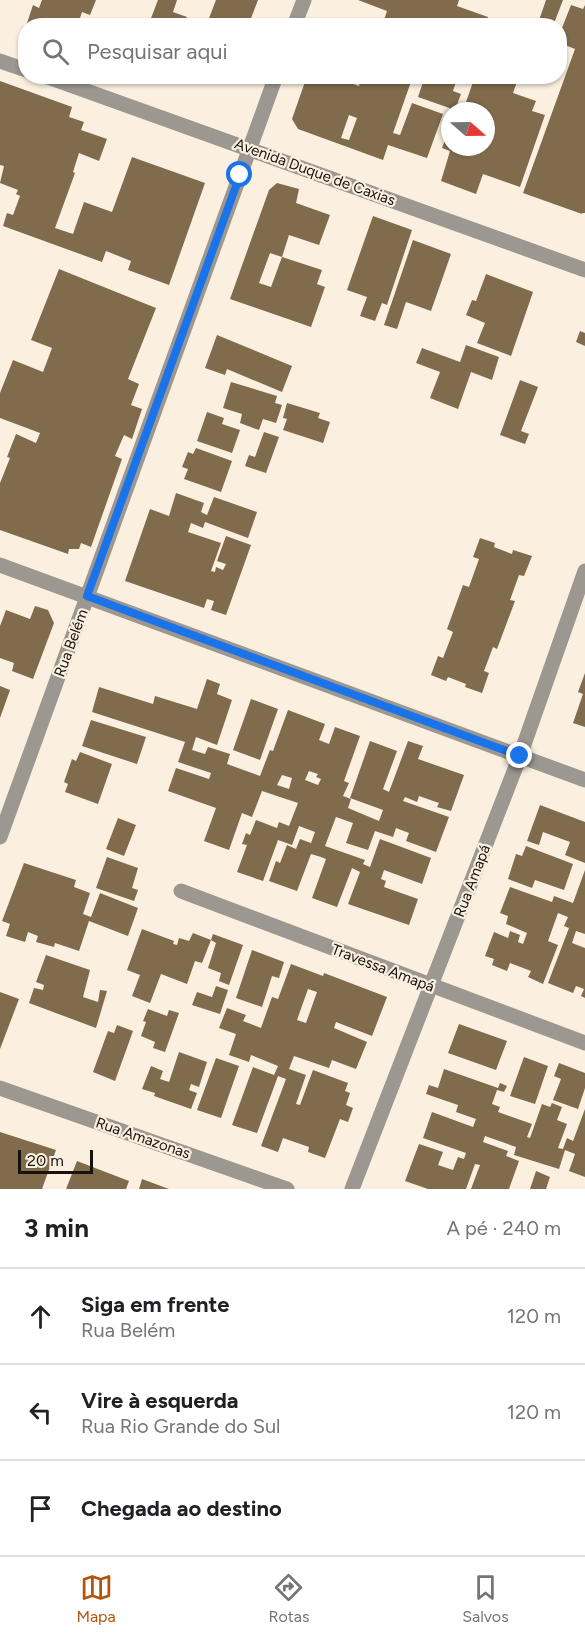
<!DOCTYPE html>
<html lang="pt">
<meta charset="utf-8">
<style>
body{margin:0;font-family:Figtree,sans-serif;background:#f6f6f6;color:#202124}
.compass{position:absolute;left:441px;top:102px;width:54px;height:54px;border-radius:50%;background:#fff;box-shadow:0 2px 4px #0004;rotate:110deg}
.scale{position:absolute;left:18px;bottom:15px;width:75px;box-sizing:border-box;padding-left:6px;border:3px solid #17130e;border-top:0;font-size:16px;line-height:21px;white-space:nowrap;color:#17130e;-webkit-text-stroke:4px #fbefe0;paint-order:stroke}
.stop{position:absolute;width:18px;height:18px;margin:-14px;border:4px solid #1a73e8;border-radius:50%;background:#fff}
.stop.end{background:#1a73e8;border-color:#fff;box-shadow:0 2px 6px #0008}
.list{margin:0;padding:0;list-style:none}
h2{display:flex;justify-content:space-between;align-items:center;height:78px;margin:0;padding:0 24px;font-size:26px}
h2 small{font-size:20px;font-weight:400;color:#757577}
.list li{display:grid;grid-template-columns:39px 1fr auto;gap:18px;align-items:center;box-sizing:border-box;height:96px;padding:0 24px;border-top:2px solid #e0e0e0}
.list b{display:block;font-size:22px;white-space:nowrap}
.list p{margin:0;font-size:20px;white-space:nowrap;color:#757577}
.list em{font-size:20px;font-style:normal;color:#757577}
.icon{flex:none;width:33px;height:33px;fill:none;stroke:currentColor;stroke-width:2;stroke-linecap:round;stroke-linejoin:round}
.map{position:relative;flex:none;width:585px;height:1189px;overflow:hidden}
.search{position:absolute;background:#fff;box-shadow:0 2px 4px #0004;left:18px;right:18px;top:18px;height:66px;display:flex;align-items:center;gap:15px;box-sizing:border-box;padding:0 21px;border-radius:24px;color:#757577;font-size:22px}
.sheet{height:366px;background:#fff}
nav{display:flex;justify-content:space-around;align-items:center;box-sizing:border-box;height:84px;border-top:2px solid #e0e0e0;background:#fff;font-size:16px;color:#757577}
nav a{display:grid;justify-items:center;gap:3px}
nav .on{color:#b45309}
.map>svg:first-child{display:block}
</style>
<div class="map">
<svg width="585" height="1189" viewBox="0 0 585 1189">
<rect width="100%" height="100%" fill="#fbefe0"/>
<path fill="#816b4d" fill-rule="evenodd" d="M42,0H96L90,15L82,12L79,21L85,23L84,26H26L33,5L39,8Z
M158,0H177L173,12L187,17L183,26H148Z
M216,0H258L248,26H206Z
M358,0H459L457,6L488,17L486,26H382L387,11Z
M546,0H563L553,26H537Z
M571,5L583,9L585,5V213H582V214L523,193L575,49L560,43V33Z
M307,76H331L359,86L362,76H413L393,133L400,135L412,103L443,114L427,158L388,145L383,160L298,129L292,119ZM349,115L357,118L349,140L341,138Z
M425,76H458L453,91L461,94L455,110L418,97Z
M475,76H482L497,82L498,76H519L513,93L536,101L532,111L545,115L520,187L483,174L476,194L441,181L450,151L442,148L448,132H450V147H486V111H463Z
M0,81L72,107L69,117L84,122L81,130L107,139L99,161L79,153L73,172L75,173L55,228L73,234L84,202L112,212L132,157L205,183L169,285L128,270L131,261L106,251L102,262L3,226L7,213L13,215L20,196L16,194L18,190L0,183L4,166L0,165Z
M277,183L299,189L296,203L330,215L319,245L289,235L282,257L270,253L259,283L271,287L282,257L322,270L317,284L325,287L311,327L230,299L269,190Z
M373,216L412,230L387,305L382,303L375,321L360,316L367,297L347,290Z
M413,240L451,254L431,311L406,302L397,329L384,325Z
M59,269L156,308L128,379L139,384L131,405L142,409L132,439L124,435L115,456L122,459L91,547L81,543L79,549H69L68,554L0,530V483L10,458L7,457L16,434L36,443L40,433L0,418V393L13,360L43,372L52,348L31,340Z
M486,274L533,292L511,356L477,343L485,323L466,315L472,300L476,301Z
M580,331L585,333V346L576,342Z
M217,335L292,366L282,392L227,369L225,375L205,368Z
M466,345L499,357L492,380L471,372L458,409L430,398L440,372L416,363L422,348L460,362Z
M520,380L538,387L521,431L529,434L525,444L500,435Z
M231,382L277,396L275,403L282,405L276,423L263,419L259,430L240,423L242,414L223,408Z
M287,403L320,413L318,418L330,422L323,443L283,430L287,419L283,418Z
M207,412L224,418L222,424L240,430L232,453L197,441Z
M264,432L279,437L266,473L245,466L249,455L255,457Z
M196,448L232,461L221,492L184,479L188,469L182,467L188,452L193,454Z
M176,493L204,503L201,512L207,515L214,497L257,512L248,538L205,522L203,528L191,523L188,532L221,543L211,571L215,572L216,567L223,570L226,564L217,561L226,536L251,545L226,615L211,610L214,601L207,599L204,608L125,581L150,509L169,516Z
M480,538L495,543L494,547L512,554L513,550L532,556L524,576L519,575L510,600L515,601L497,649L493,647L484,671L489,673L482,693L465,687L466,684L448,677L446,681L431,675L438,656L443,658L453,632L447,629L463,585L469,587L479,559L473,557Z
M35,606L48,610L54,623L33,679L12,671L14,663L0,658V626L6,610L30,619Z
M585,673V727L573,723L583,694L578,692Z
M207,679L220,684L217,694L232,700L217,745L196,737L192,750L205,754L208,747L230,754L227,764L260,776L270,750L273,751L288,710L325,724L319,740L329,744L335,727L360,736L344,781L349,783L343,796L351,799L348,808L379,821L383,810L350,798L370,741L397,751L383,789L389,792L408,741L423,746L418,759L464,775L451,811L437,807L439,803L419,796L417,802L405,797L403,801L449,817L436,852L406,841L409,833L396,828L393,837L375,831L368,850L346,843L353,823L336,817L325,846L365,860L363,864L370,867L380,839L431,858L422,884L384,870L381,879L386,881L384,887L418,899L409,925L348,904L360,872L352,868L337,907L312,898L326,859L321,857L311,854L297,891L269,881L276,861L280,863L287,845L296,849L300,839L311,843L315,832L299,826L292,845L278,840L263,881L237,872L247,845L242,844L246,833L250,835L256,820L277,828L279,822L289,826L298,803L262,791L252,817L242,813L229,850L204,841L216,808L168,791L176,768L209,779L211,773L178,762L185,742L92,712L99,687L153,704L155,696L197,709ZM309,771L318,774L316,777L321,779L318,785L305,780ZM282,775L292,778L289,789L277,785Z
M0,686L10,690L0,718Z
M251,699L278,709L260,760L233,750Z
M91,720L146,737L137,764L82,746Z
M80,752L112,764L98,804L65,792L68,784L64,782L72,759L76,761Z
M540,805L585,822V863L565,855L570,842L543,832L539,845L527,841Z
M118,818L136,825L124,856L106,849Z
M526,846L573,864L564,890L535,880L532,888L508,879L516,854L522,856Z
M107,857L138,868L132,888L138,890L134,901L96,888Z
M24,863L76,880L74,887L90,893L83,914L91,917L100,893L138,908L128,936L89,921L79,951L55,943L54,947L36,942L38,936L28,932L25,942L6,936L10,924L2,921Z
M585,870V934L576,931L572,943L585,948V998L581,996L584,989L576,986L573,993L548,983L569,928L564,926L568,917L558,913L548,941L558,945L543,984L528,977L531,971L510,963L507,971L492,965L494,959L485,956L494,932L508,938L510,931L520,935L518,942L523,944L527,933L506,924L508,916L500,913L510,887L552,902L554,896L573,903Z
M142,929L174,941L173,944L177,945L179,938L189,941L193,933L211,940L213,934L243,945L229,985L219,981L221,973L208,968L216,943L211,940L202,963L195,961L187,984L161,974L150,1003L132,996L140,975L127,970Z
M252,950L284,962L279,978L272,976L262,1007L236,998Z
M46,955L90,970L83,997L98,1002L100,990L107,991L96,1028L29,1003L34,988L43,990L44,985L36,982Z
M291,964L323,976L324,973L387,997L372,1036L336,1022L334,1028L367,1042L356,1069L332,1060L329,1068L294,1056L289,1069L306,1075L296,1104L300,1105L313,1070L348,1083L345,1091L350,1093L346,1105L353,1108L348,1122L340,1119L325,1158L308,1152L309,1147L283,1138L278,1152L261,1146L286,1079L278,1076L257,1133L232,1125L253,1067L274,1075L278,1066L251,1055L249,1062L229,1055L236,1034L219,1028L227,1008L246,1015L243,1021L261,1028L272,997L278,999ZM308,989L317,992L306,1023L297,1020Z
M216,986L228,990L220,1014L192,1005L197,992L212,997Z
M0,992L19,999L0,1049Z
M148,1009L167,1016L169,1010L179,1013L165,1052L153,1048L155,1042L141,1036L146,1022L143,1021Z
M459,1024L507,1041L496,1070L448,1053Z
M117,1025L133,1031L115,1081L93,1072L108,1031L114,1033Z
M179,1052L207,1062L199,1087L191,1084L189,1090L197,1093L191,1109L154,1096L155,1093L142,1089L151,1066L163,1071L160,1079L169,1082Z
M524,1057L548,1066L535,1104L510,1096Z
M216,1058L239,1066L221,1118L197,1110Z
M559,1063L585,1073V1088L578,1109L553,1100L561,1079L554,1076Z
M444,1069L498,1088L500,1083L507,1086L504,1092L497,1090L492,1104L500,1107L498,1112L532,1124L527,1137L530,1138L542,1104L550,1107L552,1103L562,1107L557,1120L567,1124L558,1148L563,1149L567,1138L573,1141L585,1109V1177L569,1171L575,1154L565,1150L559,1169L514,1155L516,1147L485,1136L483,1142L508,1151L506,1156L519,1161L509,1189H471L480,1165L475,1164L466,1189H428L405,1181L419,1144L443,1152L438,1165L453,1170L458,1157L464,1159L466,1153L423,1138L432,1112L473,1127L476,1119L456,1112L458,1105L426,1094L429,1085L438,1088Z
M0,1132L56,1150L42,1189H0Z
M77,1161L129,1181L126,1189H66Z
M536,1171L550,1177L546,1189H530Z
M142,1179L169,1189H139Z"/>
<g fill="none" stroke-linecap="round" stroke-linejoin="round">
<path stroke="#9c9790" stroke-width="15" d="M294,26L304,0
M0,837L276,76
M181,891L585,1043
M0,1088L287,1189
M352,1189L520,756L585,571"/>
<path stroke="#9c9790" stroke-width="15" d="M0,61L26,70
M45,76L585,270
M0,565L585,780"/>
</g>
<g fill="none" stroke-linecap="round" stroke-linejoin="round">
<path stroke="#1a73e8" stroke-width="8" d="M240,175L87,596L520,756"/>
</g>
<g text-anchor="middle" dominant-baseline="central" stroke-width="4.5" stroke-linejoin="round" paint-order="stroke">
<g font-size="15" fill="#17130e" stroke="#fbefe0">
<text transform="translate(315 172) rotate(20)">Avenida Duque de Caxias</text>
<text transform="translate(71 643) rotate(-70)">Rua Belém</text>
<text transform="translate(472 881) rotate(-69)">Rua Amapá</text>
<text transform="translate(383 968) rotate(21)">Travessa Amapá</text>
<text transform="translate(143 1138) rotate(19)">Rua Amazonas</text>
</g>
</g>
</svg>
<svg class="compass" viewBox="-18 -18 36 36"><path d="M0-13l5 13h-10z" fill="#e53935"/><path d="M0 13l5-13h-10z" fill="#757577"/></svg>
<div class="scale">20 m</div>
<div class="stop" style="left:240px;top:175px"></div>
<div class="stop end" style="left:520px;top:756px"></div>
<div class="search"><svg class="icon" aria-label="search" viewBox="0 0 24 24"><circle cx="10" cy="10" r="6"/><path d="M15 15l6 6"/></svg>Pesquisar aqui</div>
</div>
<section class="sheet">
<h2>3 min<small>A pé · 240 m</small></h2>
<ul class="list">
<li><svg class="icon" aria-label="ahead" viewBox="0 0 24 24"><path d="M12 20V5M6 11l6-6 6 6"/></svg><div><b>Siga em frente</b><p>Rua Belém</p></div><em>120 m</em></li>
<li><svg class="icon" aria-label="left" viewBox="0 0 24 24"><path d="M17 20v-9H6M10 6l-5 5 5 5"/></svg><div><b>Vire à esquerda</b><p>Rua Rio Grande do Sul</p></div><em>120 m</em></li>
<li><svg class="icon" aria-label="arrive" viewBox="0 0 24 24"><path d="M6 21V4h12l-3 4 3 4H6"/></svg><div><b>Chegada ao destino</b></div></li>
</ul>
</section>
<nav>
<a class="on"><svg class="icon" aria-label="map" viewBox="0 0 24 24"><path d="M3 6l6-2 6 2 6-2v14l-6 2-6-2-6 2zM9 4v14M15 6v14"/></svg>Mapa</a>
<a><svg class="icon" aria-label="directions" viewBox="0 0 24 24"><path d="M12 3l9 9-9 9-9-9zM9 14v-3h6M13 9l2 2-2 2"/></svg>Rotas</a>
<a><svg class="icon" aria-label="saved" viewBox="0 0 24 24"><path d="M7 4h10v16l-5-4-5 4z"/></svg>Salvos</a>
</nav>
